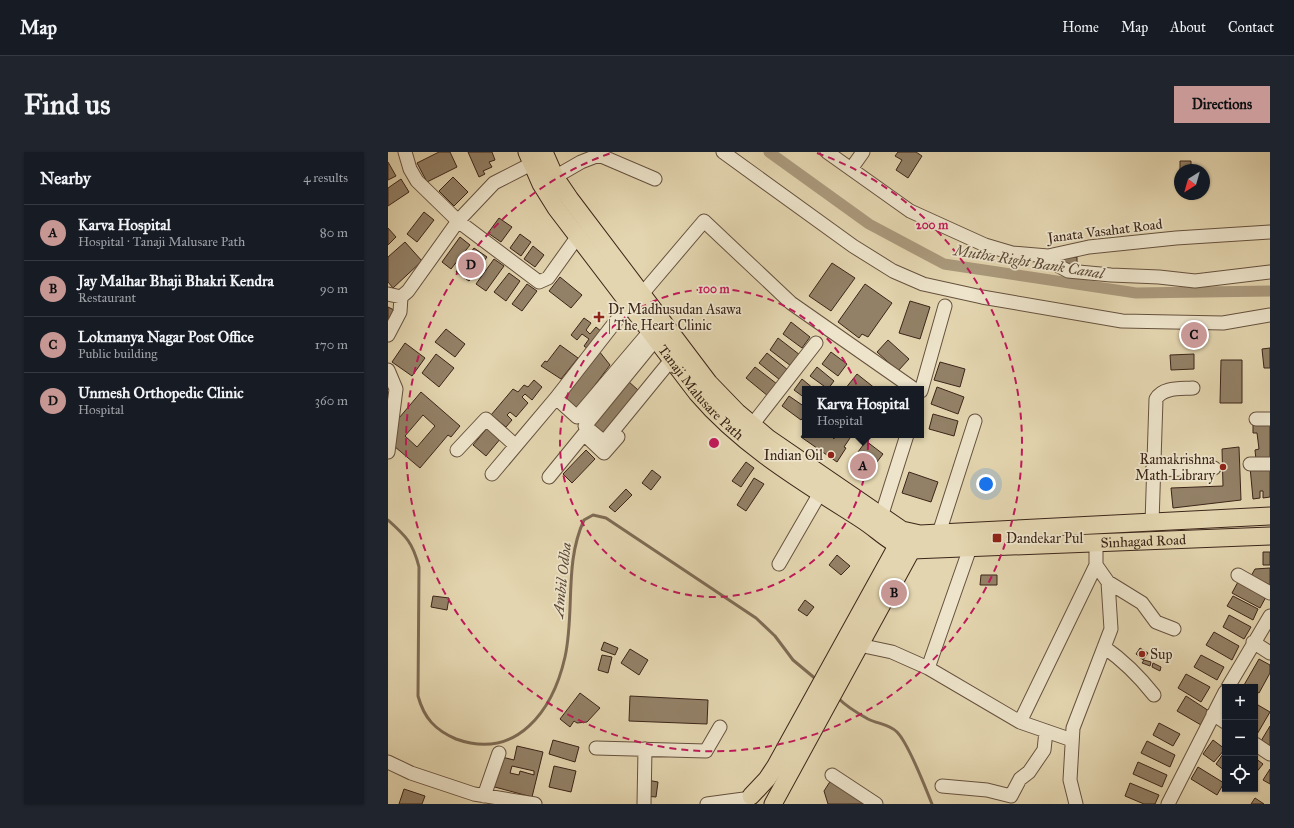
<!DOCTYPE html>
<meta charset="utf-8">
<style>
body{margin:0;font-family:"IM FELL Great Primer",serif;background:#20242c;color:#f1f3f6}
.controls{position:absolute;right:12px;bottom:12px;display:grid;overflow:hidden;border-radius:0px;box-shadow:0 1px 3px #0004}
.controls button{width:36px;height:36px;display:grid;place-items:center;padding:0;border:0;border-bottom:1px solid #363941;background:#171b24;color:#f1f3f6;font:20px sans-serif}
.compass{position:absolute;left:786px;top:12px;width:36px;height:36px;border-radius:50%;background:#171b24;box-shadow:0 1px 3px #0004;rotate:217deg}
.you{position:absolute;left:598px;top:332px;width:14px;height:14px;margin:-10px;border:3px solid #fff;border-radius:50%;background:#1a73e8;box-shadow:0 0 0 6px #1a73e833}
.badge{display:grid;place-items:center;width:26px;height:26px;border-radius:50%;background:#c59692;color:#111;font-size:13px;font-weight:700}
.pin{position:absolute;translate:-50% -50%;border:2px solid #fff;box-shadow:0 1px 4px #0006}
.popup{position:absolute;left:414px;top:234px;width:122px;height:52px;box-sizing:border-box;display:grid;place-content:center;border-radius:0px;background:#171b24;filter:drop-shadow(0 1px 3px #0005);font-size:13px;white-space:nowrap;color:#9ea1a6}
.popup b{font-size:15px;color:#f1f3f6}
.popup::after{content:'';position:absolute;left:50%;top:100%;margin-left:-8px;border:8px solid transparent;border-top-color:#171b24}
.list{margin:0;padding:0;list-style:none}
h2{display:flex;justify-content:space-between;align-items:center;height:52px;margin:0;padding:0 16px;font-size:17px}
h2 small{font-size:13px;font-weight:400;color:#9ea1a6}
.list li{display:grid;grid-template-columns:26px 1fr auto;gap:12px;align-items:center;box-sizing:border-box;height:56px;padding:0 16px;border-top:1px solid #363941}
.list b{display:block;font-size:15px;white-space:nowrap}
.list p{margin:0;font-size:13px;white-space:nowrap;color:#9ea1a6}
.list em{font-size:13px;font-style:normal;color:#9ea1a6}
.icon{flex:none;width:22px;height:22px;fill:none;stroke:currentColor;stroke-width:2;stroke-linecap:round;stroke-linejoin:round}
.map{position:relative;flex:none;width:882px;height:652px;overflow:hidden;border-radius:0px}
header{display:flex;align-items:center;gap:24px;box-sizing:border-box;height:56px;padding:0 20px;background:#171b24;border-bottom:1px solid #363941}
header strong{font-size:19px}
nav{display:flex;gap:22px;margin-inline-start:auto;font-size:14px}
.intro{display:flex;align-items:center;justify-content:space-between;box-sizing:border-box;height:96px;padding:0 24px}
h1{margin:0;font-size:28px}
.button{padding:10px 18px;border-radius:0px;background:#c59692;color:#111;font-size:14px;font-weight:700}
main{display:flex;gap:24px;padding:0 24px}
aside{flex:1;background:#171b24;border-radius:0px;box-shadow:0 1px 3px #0004}
.map>svg:first-child{display:block}
</style>
<header>
<strong>Map</strong>
<nav><a>Home</a><a>Map</a><a>About</a><a>Contact</a></nav>
</header>
<div class="intro"><h1>Find us</h1><a class="button">Directions</a></div>
<main>
<aside>
<h2>Nearby<small>4 results</small></h2>
<ul class="list">
<li><span class="badge">A</span><div><b>Karva Hospital</b><p>Hospital · Tanaji Malusare Path</p></div><em>80 m</em></li>
<li><span class="badge">B</span><div><b>Jay Malhar Bhaji Bhakri Kendra</b><p>Restaurant</p></div><em>90 m</em></li>
<li><span class="badge">C</span><div><b>Lokmanya Nagar Post Office</b><p>Public building</p></div><em>170 m</em></li>
<li><span class="badge">D</span><div><b>Unmesh Orthopedic Clinic</b><p>Hospital</p></div><em>360 m</em></li>
</ul>
</aside>
<div class="map">
<svg width="882" height="652" viewBox="0 0 882 652">
<rect width="100%" height="100%" fill="#e3d5af"/>
<filter id="stains"><feTurbulence type="fractalNoise" baseFrequency=".005" numOctaves="4"/><feColorMatrix values="0 0 0 0 .2 0 0 0 0 .09 0 0 0 0 .02 0 0 0 .5 -.17"/></filter>
<radialGradient id="worn" r=".72"><stop offset=".6" stop-color="#630" stop-opacity="0"/><stop offset="1" stop-color="#630" stop-opacity=".3"/></radialGradient>
<g fill="none" stroke-linecap="round" stroke-linejoin="round">
<path stroke="#7e6b54" stroke-width="3" d="M0,368C18,384 25,391 31,415L30,544C36,566 47,578 68,587C129,609 165,558 177,505C187,460 176,411 196,368L205,363L218,366L368,466L387,484L405,508L429,528
M450,546C459,555 469,561 480,567C490,572 501,572 509,580C521,592 537,635 544,652"/>
<path stroke="#aa997c" stroke-width="11" d="M381,0L481,72L556,112L748,141L882,139"/>
</g>
<path fill="#938167" stroke="#3c2519" fill-rule="evenodd" d="M51,0H62L69,15L39,30L29,11Z
M80,0H104L107,8L101,10L104,15L95,19L97,22L91,25Z
M510,0H528L534,4L520,26L508,18L514,8L507,4Z
M792,9H803V18H792V21Z
M0,10L8,24L0,28Z
M65,25L80,40L66,54L51,39Z
M13,27L21,40L0,54V36Z
M36,60L46,68L29,90L19,82Z
M111,66L124,75L113,90L100,81Z
M0,76L8,85L0,93Z
M132,82L143,90L133,104L122,96Z
M72,85L82,93L63,117L54,110Z
M17,90L34,109L5,136L0,130V105Z
M145,94L156,103L147,115L136,107Z
M86,96L99,105L81,129L68,120Z
M689,105V114L671,112V106Z
M106,107L116,114L98,139L88,132Z
M444,111L467,126L443,159L421,144Z
M121,121L132,129L118,149L106,140Z
M172,125L194,143L183,156L161,139Z
M139,132L149,139L134,159L124,152Z
M477,132L504,151L480,185L474,182L471,186L450,170Z
M522,149L542,155L532,187L511,181Z
M0,155L8,159L0,174Z
M196,166L203,171L198,178L202,182L208,175L214,180L200,197L196,194L201,187L194,182L189,188L183,183Z
M403,170L422,185L414,196L395,182Z
M58,177L77,192L67,205L47,190Z
M390,186L412,203L403,214L382,198Z
M500,188L521,207L510,219L489,200Z
M17,191L37,206L24,224L4,210Z
M172,193L190,206L173,227L153,214L157,209L159,210Z
M882,196V216H876L874,197Z
M211,199L222,213L189,257L176,245Z
M443,200L459,212L450,224L434,212Z
M379,201L400,218L392,228L371,211Z
M48,202L66,216L51,235L34,221Z
M806,202V217L783,218L782,203Z
M833,208H854V251H832Z
M552,210L577,217L572,235L546,228Z
M367,215L389,232L380,244L358,226Z
M429,215L446,229L440,237L422,224Z
M469,222L488,237H457Z
M414,227L426,237H417V246L406,238Z
M146,228L154,235L144,248L137,242L134,245L140,251L128,265L122,260L119,263L124,268L118,275L103,263L125,237L130,240L136,233L140,235Z
M240,229L250,238L217,282L204,272Z
M549,235L576,245L570,262L543,252Z
M33,240L72,274L63,285L60,283L32,316L0,289V279ZM35,263L47,274L29,295L17,284Z
M401,244L417,255V263L413,268L394,254Z
M545,262L570,269L566,284L541,277Z
M882,271V306L868,308L867,298L871,297L869,281H865V273Z
M100,275L113,286L98,304L85,293Z
M417,279V283H442L446,287L448,283H464L456,295L458,296L449,310L413,285Z
M478,289L495,302L479,323L462,311Z
M851,295L853,348L785,356L783,336L835,334L834,297Z
M198,298L207,307L184,331L175,322Z
M358,310L366,316L353,335L344,329Z
M882,314V345L875,346V339H872V346L865,347L862,315Z
M264,318L273,325L263,338L254,331Z
M521,320L550,330L543,350L514,341Z
M366,326L376,332L358,359L349,353Z
M238,337L244,343L227,360L221,355Z
M875,400H882V413H875Z
M449,403L462,414L453,423L441,413Z
M882,416V433L863,424L867,417Z
M593,423H609V433H592Z
M851,428L879,443L872,456L844,441Z
M45,444L61,446L59,458L43,455Z
M845,444L870,457L865,468L839,454Z
M417,448L426,455L419,464L410,458Z
M841,463L863,475L856,487L835,475Z
M826,480L851,494L844,508L818,493Z
M216,490L230,496L227,503L213,498Z
M752,496L760,501L755,508L748,502Z
M242,497L260,508L251,523L233,511Z
M214,503L224,505L220,521L210,518Z
M813,503L836,515L829,528L806,515Z
M871,507L882,513V521L871,541L867,539V535L856,533Z
M756,508L763,510L762,514L754,511Z
M765,511L773,515L772,519L764,515Z
M798,522L822,535L813,550L790,536Z
M192,541L212,556L199,570L189,571L186,569L182,575L172,567Z
M242,544L320,548L319,572L241,569Z
M798,544L821,559L813,573L789,559Z
M870,553L882,560L868,584L867,559Z
M771,571L792,582L785,594L765,583Z
M882,574V594L873,589Z
M165,588L191,595L187,610L161,602Z
M825,588L837,597L826,610L815,602Z
M759,589L787,603L782,615L753,601Z
M129,594L155,600L144,645L103,634L114,605L126,608ZM124,614L146,619V623L132,619L131,623L122,621Z
M837,599V619L828,612Z
M867,606L875,612L867,622Z
M750,610L779,623L774,635L745,622Z
M166,614L188,619L183,640L161,635Z
M810,615L836,631L829,643L803,627Z
M882,617V632L875,628Z
M259,628L270,630L268,645L257,644Z
M443,628L481,652H440L436,639Z
M742,631L771,643L767,652H756L737,644Z
M16,637L37,644L34,652H11Z
M867,646L876,652H863Z"/>
<g fill="none" stroke-linecap="round" stroke-linejoin="round">
<g stroke="#66513e" stroke-width="15">
<path id="minor" d="M17,0L22,17L29,29L70,69L151,130L160,126L190,84
M335,0L465,94L505,119L535,132L594,145L734,169L835,171L882,163
M439,0L522,59L597,93L624,101L660,104L701,95L788,86L882,80
M463,17L475,0
M167,25L193,10L211,3L267,27
M660,104L667,112L680,119L723,123L771,125L807,129L882,120
M0,142L13,145L20,139L70,69L106,31L153,7
M254,142L316,69L403,151L526,237
M0,183L12,160L13,145
M268,187L197,274L216,290L283,208
M0,218L8,237L0,300
M533,239L557,154
M168,246L189,265L262,179
M868,267H882
M364,273L428,191
M69,298L98,267L127,293
M862,312H882
M764,318L826,316
M104,322L168,246L242,151
M161,325L196,282L216,301L230,285
M493,365L519,283
M764,371L768,247C775,235 792,237 805,236
M551,381L587,269
M391,412L432,341
M850,423L882,441
M720,430L754,451L768,470L786,477
M865,490L882,501
M471,493L504,500L540,516L632,570L684,588
M716,495C736,509 751,524 766,543
M540,516L582,396
M840,535L882,464
M825,562L837,570
M632,570L708,413V391
M867,592L882,602
M208,596L318,599L332,575
M0,610L23,621L86,642L147,652
M444,623L488,652
M554,634L599,638L623,644L632,627L641,620L656,598L658,579
M96,644L111,601
M256,652L257,597
M319,652L356,647
M688,652L682,628L685,576L723,477L720,430L708,413
M780,652L837,540"/>
</g>
<g stroke="#3c2519" stroke-width="19">
<g id="major">
<path id="s1" d="M139,0L153,32L168,56L309,241C354,294 415,330 473,367C492,379 501,392 524,398L882,384"/>
<path d="M156,0L167,25L182,47L321,231L349,260L380,286L514,378L532,382L882,364"/>
<path d="M363,644L379,627L387,615L509,394L512,384"/>
<path d="M385,652L528,390"/>
</g>
</g>
<use href="#minor" stroke="#ede4cb" stroke-width="13"/>
<use href="#major" stroke="#e3d5af" stroke-width="17"/>
</g>
<g fill="none" stroke="#c2185b" stroke-width="2" stroke-dasharray="7 5">
<circle cx="326" cy="291" r="154"/>
<path d="M429 1A308 308 0 1 1 223 1"/>
</g>
<g fill="#8f2418" stroke="#ede4cb" stroke-width="1.5">
<path d="M209 159h4v4h4v4h-4v4h-4v-4h-4v-4h4z"/>
<circle cx="443" cy="303" r="4"/>
<circle cx="835" cy="315" r="4"/>
<rect x="604" y="381" width="10" height="10" rx="2"/>
<circle cx="754" cy="502" r="4"/>
</g>
<g text-anchor="middle" dominant-baseline="central" stroke-width="3.5" stroke-linejoin="round" paint-order="stroke">
<g font-size="14" fill="#3c2519" stroke="#ede4cb">
<text transform="translate(717 79) rotate(-7)">Janata Vasahat Road</text>
<text stroke="none"><textPath href="#s1" startOffset="298">Tanaji Malusare Path</textPath></text>
<text stroke="none"><textPath href="#s1" startOffset="795">Sinhagad Road</textPath></text>
</g>
<g font-size="14" fill="#3c2519" stroke="#ede4cb" text-anchor="start">
<text x="220" y="157">Dr Madhusudan Asawa<tspan x="220" dy="16">| The Heart Clinic</tspan></text>
<text x="435" y="303" text-anchor="end">Indian Oil</text>
<text x="827" y="307" text-anchor="end">Ramakrishna<tspan x="827" dy="16">Math Library</tspan></text>
<text x="618" y="386">Dandekar Pul</text>
<text x="762" y="502">Sup</text>
</g>
<g font-size="15" font-style="italic" fill="#5d4837" stroke="#ede4cb">
<text transform="translate(641 110) rotate(9)">Mutha Right Bank Canal</text>
<text transform="translate(174 428) rotate(-84)">Ambil Odha</text>
</g>
</g>
<circle cx="326" cy="291" r="6" fill="#c2185b" stroke="#ede4cb" stroke-width="2"/>
<g font-size="12" text-anchor="middle" font-weight="bold" fill="#c2185b" stroke="#ede4cb" stroke-width="3.5" stroke-linejoin="round" paint-order="stroke">
<text x="544" y="77">200 m</text>
<text x="326" y="141">100 m</text>
</g>
<rect width="100%" height="100%" filter="url(#stains)"/>
<rect width="100%" height="100%" fill="url(#worn)"/>
</svg>
<div class="controls">
<button>+</button>
<button>−</button>
<button><svg class="icon" aria-label="locate" viewBox="0 0 24 24"><circle cx="12" cy="12" r="6"/><path d="M12 2v4M12 18v4M2 12h4M18 12h4"/></svg></button>
</div>
<svg class="compass" viewBox="-18 -18 36 36"><path d="M0-13l5 13h-10z" fill="#e53935"/><path d="M0 13l5-13h-10z" fill="#9ea1a6"/></svg>
<div class="you"></div>
<div class="pin badge" style="left:475px;top:314px">A</div>
<div class="popup"><b>Karva Hospital</b>Hospital</div>
<div class="pin badge" style="left:506px;top:441px">B</div>
<div class="pin badge" style="left:806px;top:183px">C</div>
<div class="pin badge" style="left:83px;top:113px">D</div>
</div>
</main>
